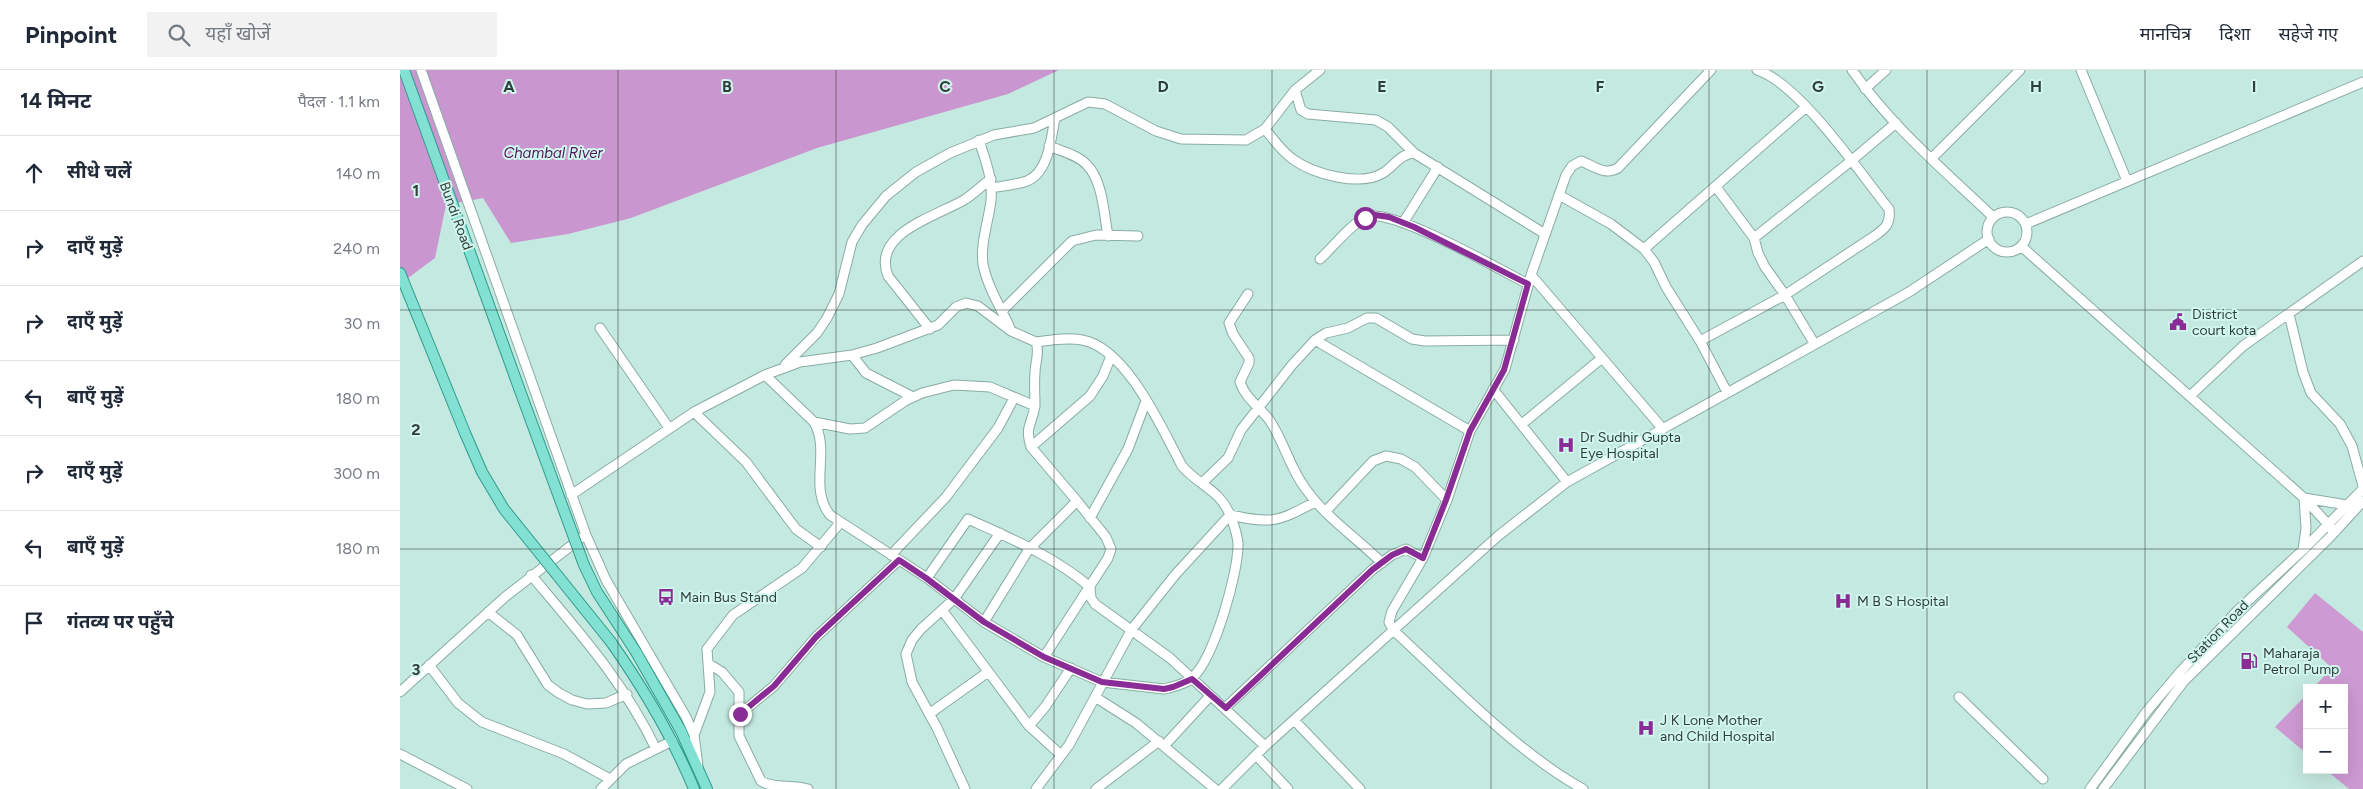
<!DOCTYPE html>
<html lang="hi">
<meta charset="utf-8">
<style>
body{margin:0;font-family:Figtree,"Noto Sans Devanagari",sans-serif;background:#f2f2f3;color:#1f2937}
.controls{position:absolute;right:15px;bottom:15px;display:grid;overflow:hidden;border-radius:0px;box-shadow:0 5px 20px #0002}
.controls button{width:45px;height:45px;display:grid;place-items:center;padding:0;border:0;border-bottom:1px solid #e0e1e3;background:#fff;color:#1f2937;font:25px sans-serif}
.stop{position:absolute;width:15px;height:15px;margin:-11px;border:4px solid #8a2c95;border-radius:50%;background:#fff}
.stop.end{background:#8a2c95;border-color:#fff;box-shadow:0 1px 5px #0008}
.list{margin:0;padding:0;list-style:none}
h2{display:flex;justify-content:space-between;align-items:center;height:65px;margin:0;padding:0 20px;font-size:21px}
h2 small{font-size:16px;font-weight:400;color:#747a83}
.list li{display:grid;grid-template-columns:32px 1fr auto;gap:15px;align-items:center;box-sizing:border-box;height:75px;padding:0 20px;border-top:1px solid #e0e1e3}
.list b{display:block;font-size:19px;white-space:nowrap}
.list em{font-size:16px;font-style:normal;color:#747a83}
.icon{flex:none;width:28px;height:28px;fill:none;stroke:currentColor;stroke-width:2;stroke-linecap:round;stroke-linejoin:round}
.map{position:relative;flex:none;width:1963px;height:719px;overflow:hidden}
header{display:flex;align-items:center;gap:30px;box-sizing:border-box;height:70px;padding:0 25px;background:#fff;border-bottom:1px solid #e0e1e3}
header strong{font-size:24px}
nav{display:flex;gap:28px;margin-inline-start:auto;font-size:18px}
.search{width:350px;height:45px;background:#f2f2f3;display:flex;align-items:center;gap:12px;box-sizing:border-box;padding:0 18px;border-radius:0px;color:#747a83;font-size:19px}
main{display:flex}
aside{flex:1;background:#fff}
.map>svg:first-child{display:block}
</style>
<header>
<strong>Pinpoint</strong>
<div class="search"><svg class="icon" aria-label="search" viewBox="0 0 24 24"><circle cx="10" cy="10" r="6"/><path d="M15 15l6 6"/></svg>यहाँ खोजें</div>
<nav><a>मानचित्र</a><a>दिशा</a><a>सहेजे गए</a></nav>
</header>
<main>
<aside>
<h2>14 मिनट<small>पैदल · 1.1 km</small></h2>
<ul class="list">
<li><svg class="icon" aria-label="ahead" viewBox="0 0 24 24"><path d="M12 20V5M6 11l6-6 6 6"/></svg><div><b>सीधे चलें</b></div><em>140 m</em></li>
<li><svg class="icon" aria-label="right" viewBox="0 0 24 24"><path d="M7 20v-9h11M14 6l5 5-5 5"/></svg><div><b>दाएँ मुड़ें</b></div><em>240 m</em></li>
<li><svg class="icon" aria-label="right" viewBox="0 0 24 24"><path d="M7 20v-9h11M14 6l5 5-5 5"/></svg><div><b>दाएँ मुड़ें</b></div><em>30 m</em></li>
<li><svg class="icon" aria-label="left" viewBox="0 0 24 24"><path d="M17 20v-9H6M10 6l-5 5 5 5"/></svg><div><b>बाएँ मुड़ें</b></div><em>180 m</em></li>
<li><svg class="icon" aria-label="right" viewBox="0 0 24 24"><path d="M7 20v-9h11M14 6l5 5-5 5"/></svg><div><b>दाएँ मुड़ें</b></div><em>300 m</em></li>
<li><svg class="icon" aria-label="left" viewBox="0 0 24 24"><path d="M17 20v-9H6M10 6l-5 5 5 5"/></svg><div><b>बाएँ मुड़ें</b></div><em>180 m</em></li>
<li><svg class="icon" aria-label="arrive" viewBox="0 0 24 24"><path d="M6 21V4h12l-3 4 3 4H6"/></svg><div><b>गंतव्य पर पहुँचे</b></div></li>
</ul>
</aside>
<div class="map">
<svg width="1963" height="719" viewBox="0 0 1963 719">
<rect width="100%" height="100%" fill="#c4e9e0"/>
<path fill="#ce9ad3" d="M1915,523L1963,562V719H1949L1926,700H1944V618H1913L1932,598L1887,557Z
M1907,624V684L1875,657Z"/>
<path fill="#ca96cf" d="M0,0H659L608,24L417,78L231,148L168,164L111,173L83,128L46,135L35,188L0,214Z"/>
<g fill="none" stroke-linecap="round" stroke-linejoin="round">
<g stroke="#89aca4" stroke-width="11">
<path id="minor" d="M21,0L186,465L206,510L286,647L294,665L298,696
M1452,0C1491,56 1545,101 1593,147
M1681,0L1727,111
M1465,19L1486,0
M895,20L901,40L908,44L976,50L988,57L1014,83
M865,59C874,70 882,82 894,90C914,104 960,117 983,103C994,96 1000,84 1014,83L1145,164
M579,70C585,90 593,108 591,130C589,150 580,173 583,194C587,216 601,238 610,258
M649,76C661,81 678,85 687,95C703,111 704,145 708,166
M1532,88L1620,0
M1316,117L1354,168L1358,183L1365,197L1385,225L1414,273
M591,118C602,116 616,115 627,111C649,102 651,68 655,48
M1159,125L1211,154L1244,179L1254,192L1266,217L1300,271L1327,322
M1587 162a20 20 0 1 1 40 0a20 20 0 1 1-40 0Z
M1003,153L1038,97
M1626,154L1963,12
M1354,168L1451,91L1496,53
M1621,176L1904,428L1935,462
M1244,179L1406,37
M920,189C932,178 952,153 966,147C992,137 1100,200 1128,214
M1131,205L1263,359
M848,224L829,253L833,264L849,288V293L840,312C845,328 860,337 870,351C884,372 890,398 905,418C925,447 957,468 982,493
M602,241L672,171L696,165L738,166
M1889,244L1903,302L1911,323L1940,354L1952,376L1963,416
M200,258L269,358
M530,259L488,206C471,163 537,146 564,130C574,124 581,116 591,109
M915,270L1070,361
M1300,271L1385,225L1473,167C1485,159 1491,154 1489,139C1460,103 1399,13 1357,0
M452,285L466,303L513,327
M385,295L417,263L427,248L439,224L452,172L462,155L486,126L516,102L550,83L594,65L634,58L688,32L705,34L756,61L781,69L846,70L865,59L895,20L920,0
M365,305L414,352C431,382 408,417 430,445L527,508L584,552L644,587L702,612L764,619C773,617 786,614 792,608C814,589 839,501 838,473C837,464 834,455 831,447C820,419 799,416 782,396C762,359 727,278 682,270C667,267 651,270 636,272
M1093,319L1167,412
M1790,326L1843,276L1963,191
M294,342L346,392L396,459L421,477
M414,352L450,359L465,358L505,331L522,323L554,315L590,317L635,336
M1122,354L1202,288
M631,377L690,326L703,306L711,286
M802,413L828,388L841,360L892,295L915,270L926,263L948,258L967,248H976L1012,269L1025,271L1114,270
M171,425L294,342L365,305L400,292L452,285L477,278L538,255L556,237L566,233L578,236L611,261L636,272C640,282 635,293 635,303C634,314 635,324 635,335C633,354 624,355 631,377L677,431L629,479L584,552
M925,442L973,391L986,386L1001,389L1015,397L1047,430
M690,448L728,379L746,331
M1903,480L1906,458L1904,428L1947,435
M491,485L546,427L598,358L614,328
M131,505C179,562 224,612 256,679
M527,508L568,449C610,468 655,487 690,517L691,528L695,534L770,588L865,676
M542,540L629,656L661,685
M88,542L117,565L148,615L159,623L172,630L187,634L206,633L227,624
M644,587L708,488L711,479L706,467L677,431
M309,594L322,602L339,622V666L361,711C373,719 392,714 408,719
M29,595L58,633L82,652L164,684L210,709
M0,622L105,527L181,468
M695,627L736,653L815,719
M1559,627L1643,709
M825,638L972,500L992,485L1006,479L1023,488
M340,644L374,616L416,567L499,490
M529,644L588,602
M894,650L960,719
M629,656L645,637L671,598
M294,665L310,622L307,579L333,545L402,498L440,453
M765,675L810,626
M0,684L67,719
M856,685L888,719
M201,719L226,694L272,671
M565,719L537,658L512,612L506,584L512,570L521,559L554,529L600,463
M636,719L669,675L732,559L775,505L830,445C873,454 877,452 915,432
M696,719L759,671
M822,719L865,676L1098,466L1167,412L1509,222L1589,169
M1183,719C1116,682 1050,612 993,560L989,552L992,541L1023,488L1047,430L1070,361L1105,299L1131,205L1166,105L1172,96L1181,91C1194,96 1205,106 1218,98L1311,0
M1690,719L1747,641L1781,601L1837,541L1903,480L1963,419
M1703,719L1784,611L1930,467L1963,431"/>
</g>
<g stroke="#2f9b8b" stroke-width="12">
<path id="major" d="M4,0L119,318
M0,203L65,363
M211,572C244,619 272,666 294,719
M236,582L281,661L307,719"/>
</g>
<use href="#minor" stroke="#fff" stroke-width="9"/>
<use href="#major" stroke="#82e1d3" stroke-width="10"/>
<g stroke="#2f9b8b" stroke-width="12" stroke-linecap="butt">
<path id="major-bridge" d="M119,318L184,495L197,522L236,582
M65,363L82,402L104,439L211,572"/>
</g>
<use href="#major-bridge" stroke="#82e1d3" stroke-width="10"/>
</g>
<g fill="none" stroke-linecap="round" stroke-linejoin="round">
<path stroke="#8a2c95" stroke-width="6" d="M340,644L374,616L416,567L499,490L526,508L584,552L644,587L702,612L764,619L773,617L792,609L826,638L972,500L992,485L1006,479L1023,488L1046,430L1070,361L1104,300L1128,214L1014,157L989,147L975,145L965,148"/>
</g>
<path fill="none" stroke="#313f3c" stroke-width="1" stroke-opacity="0.55" d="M218,0V719M436,0V719M654,0V719M872,0V719M1091,0V719M1309,0V719M1527,0V719M1745,0V719M0,240H1963M0,479H1963"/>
<defs>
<g id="civic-bare" transform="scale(1.35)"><path d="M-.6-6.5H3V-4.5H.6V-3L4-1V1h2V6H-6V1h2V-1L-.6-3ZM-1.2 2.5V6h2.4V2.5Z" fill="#8a2c95" stroke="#d1f6ee" stroke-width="2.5" paint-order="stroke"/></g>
<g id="hospital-bare" transform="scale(1.35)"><path d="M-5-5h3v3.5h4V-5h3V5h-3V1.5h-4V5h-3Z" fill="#8a2c95" stroke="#d1f6ee" stroke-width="2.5" paint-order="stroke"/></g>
<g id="bus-bare" transform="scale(1.35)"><path d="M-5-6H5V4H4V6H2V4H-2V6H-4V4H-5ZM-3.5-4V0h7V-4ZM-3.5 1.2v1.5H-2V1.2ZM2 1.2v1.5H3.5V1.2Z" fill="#8a2c95" stroke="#d1f6ee" stroke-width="2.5" paint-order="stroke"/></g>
<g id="fuel-bare" transform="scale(1.35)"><path d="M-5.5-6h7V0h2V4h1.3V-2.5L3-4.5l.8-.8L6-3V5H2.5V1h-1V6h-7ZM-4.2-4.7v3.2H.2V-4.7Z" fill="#8a2c95" stroke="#d1f6ee" stroke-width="2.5" paint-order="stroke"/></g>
</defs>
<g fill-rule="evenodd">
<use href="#civic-bare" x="1778" y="252"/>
<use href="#hospital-bare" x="1166" y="375"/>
<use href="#bus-bare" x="266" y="527"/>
<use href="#hospital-bare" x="1443" y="531"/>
<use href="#fuel-bare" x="1849" y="591"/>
<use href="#hospital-bare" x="1246" y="658"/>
</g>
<g text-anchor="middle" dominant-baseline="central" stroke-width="4" stroke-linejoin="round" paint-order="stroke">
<g font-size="14" fill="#313f3c" stroke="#d1f6ee">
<text transform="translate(56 146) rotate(70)">Bundi Road</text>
<text transform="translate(1818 562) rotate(-46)">Station Road</text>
</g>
<g font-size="14" fill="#313f3c" stroke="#d1f6ee" text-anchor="start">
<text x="1792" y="244">District<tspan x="1792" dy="16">court kota</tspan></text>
<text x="1180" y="367">Dr Sudhir Gupta<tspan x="1180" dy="16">Eye Hospital</tspan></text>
<text x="280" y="527">Main Bus Stand</text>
<text x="1457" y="531">M B S Hospital</text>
<text x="1863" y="583">Maharaja<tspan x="1863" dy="16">Petrol Pump</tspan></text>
<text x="1260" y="650">J K Lone Mother<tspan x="1260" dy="16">and Child Hospital</tspan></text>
</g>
<g font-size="15" font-style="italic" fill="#54155b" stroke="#d1f6ee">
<text x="153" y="83">Chambal River</text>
</g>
</g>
<g font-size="16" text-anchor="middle" font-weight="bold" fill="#313f3c" stroke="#d1f6ee" stroke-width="4" stroke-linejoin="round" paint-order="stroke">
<text x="109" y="22">A</text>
<text x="327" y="22">B</text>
<text x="545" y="22">C</text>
<text x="763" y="22">D</text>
<text x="982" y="22">E</text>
<text x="1200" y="22">F</text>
<text x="1418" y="22">G</text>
<text x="1636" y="22">H</text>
<text x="1854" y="22">I</text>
<text x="16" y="126">1</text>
<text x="16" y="365">2</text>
<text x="16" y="605">3</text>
</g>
</svg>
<div class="controls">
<button>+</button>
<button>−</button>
</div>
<div class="stop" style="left:965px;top:148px"></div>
<div class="stop end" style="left:340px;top:644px"></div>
</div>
</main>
